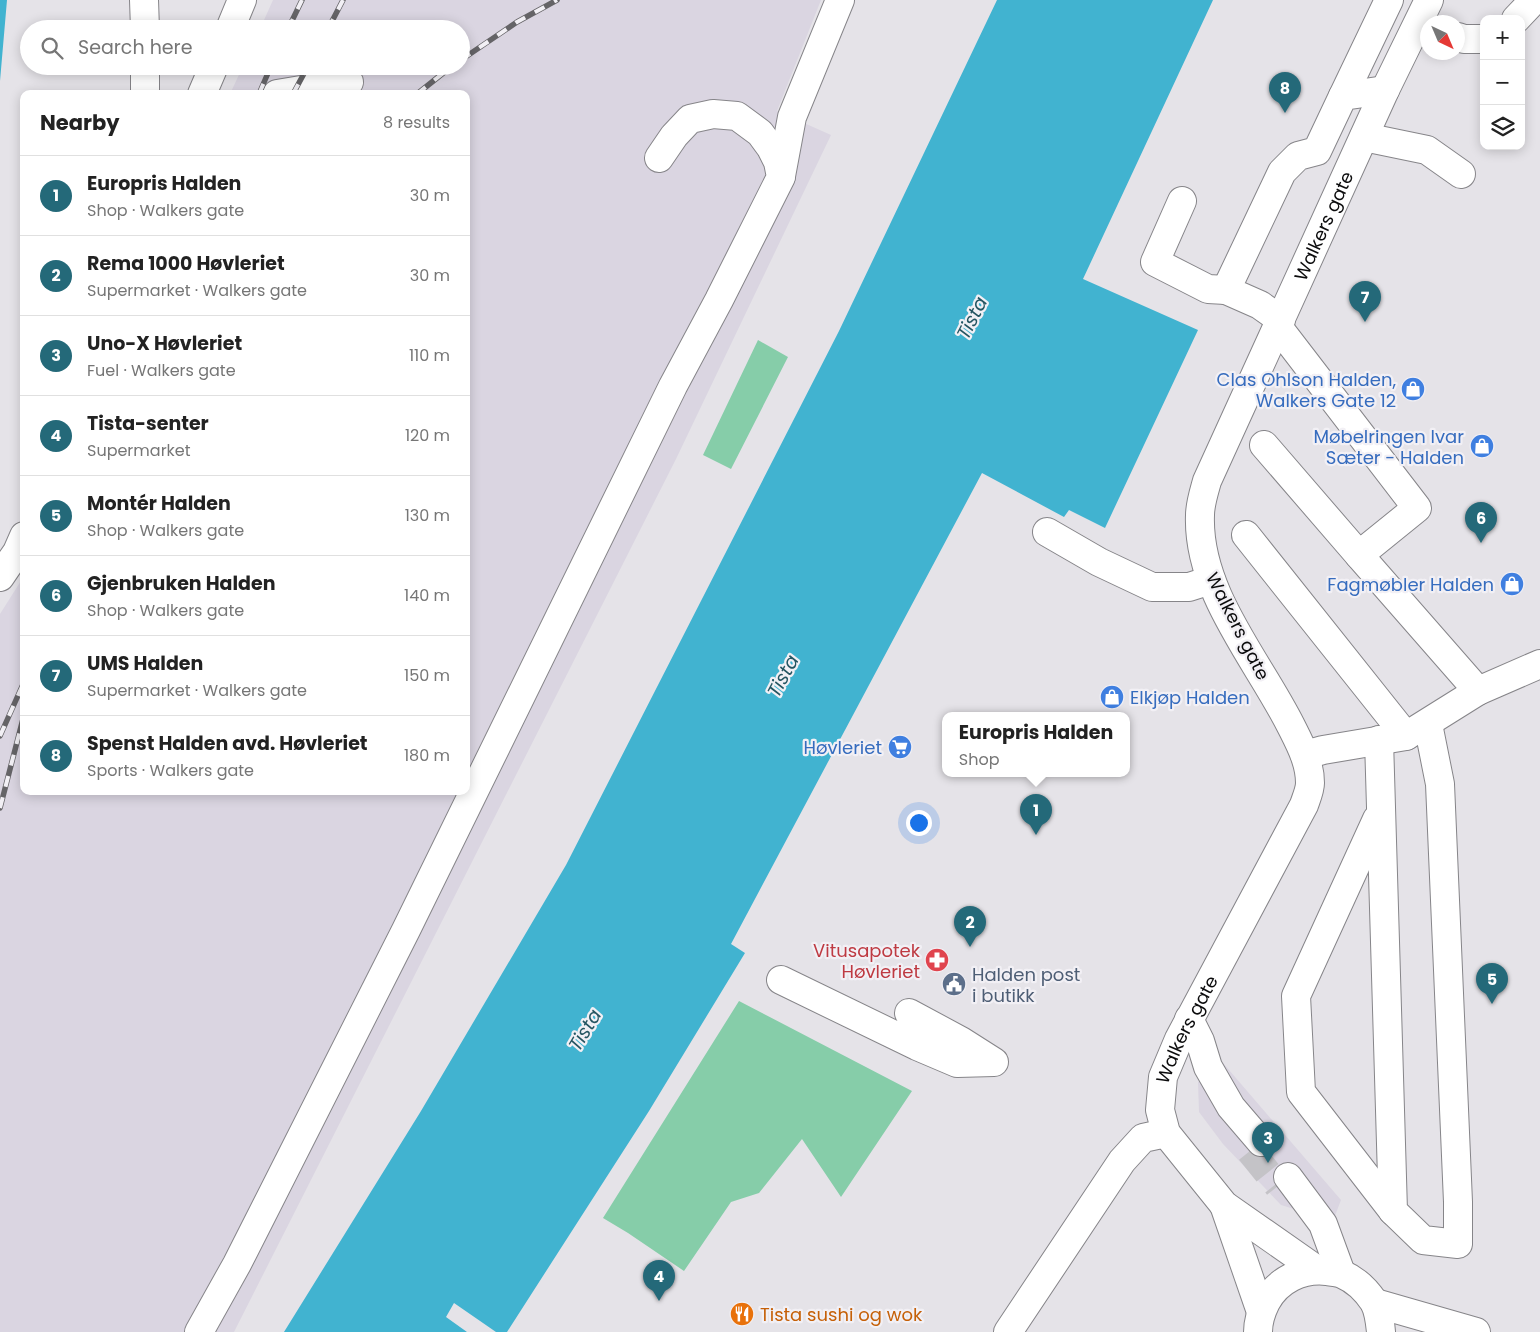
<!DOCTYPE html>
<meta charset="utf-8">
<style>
body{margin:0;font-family:Poppins,sans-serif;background:#f6f6f6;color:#222}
.controls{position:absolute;right:15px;top:15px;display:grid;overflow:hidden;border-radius:10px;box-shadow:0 2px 12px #0003}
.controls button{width:45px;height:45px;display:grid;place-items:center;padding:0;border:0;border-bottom:1px solid #e0e0e0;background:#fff;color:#222;font:25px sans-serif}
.compass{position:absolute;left:1420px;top:15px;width:45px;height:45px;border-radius:50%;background:#fff;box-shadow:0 2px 12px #0003;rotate:136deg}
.you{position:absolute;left:918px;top:822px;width:18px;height:18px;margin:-12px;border:4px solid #fff;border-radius:50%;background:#1a73e8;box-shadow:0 0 0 8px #1a73e833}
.badge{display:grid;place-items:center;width:32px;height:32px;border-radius:50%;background:#246979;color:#fff;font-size:16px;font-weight:700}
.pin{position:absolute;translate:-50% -41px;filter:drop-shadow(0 1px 2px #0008)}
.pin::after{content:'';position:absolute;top:26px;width:18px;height:15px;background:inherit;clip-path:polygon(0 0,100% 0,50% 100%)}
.popup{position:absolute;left:942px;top:712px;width:188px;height:65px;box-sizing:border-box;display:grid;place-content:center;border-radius:10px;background:#fff;filter:drop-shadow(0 1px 4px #0005);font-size:16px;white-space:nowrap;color:#767676}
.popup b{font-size:19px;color:#222}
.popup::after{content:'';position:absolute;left:50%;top:100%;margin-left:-10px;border:10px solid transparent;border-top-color:#fff}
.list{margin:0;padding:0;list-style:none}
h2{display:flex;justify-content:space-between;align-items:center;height:65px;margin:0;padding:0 20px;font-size:21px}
h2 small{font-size:16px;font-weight:400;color:#767676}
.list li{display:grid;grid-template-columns:32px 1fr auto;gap:15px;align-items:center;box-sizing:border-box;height:80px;padding:0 20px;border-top:1px solid #e0e0e0}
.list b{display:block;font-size:19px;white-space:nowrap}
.list p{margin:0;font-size:16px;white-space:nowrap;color:#767676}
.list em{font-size:16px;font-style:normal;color:#767676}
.icon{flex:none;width:28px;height:28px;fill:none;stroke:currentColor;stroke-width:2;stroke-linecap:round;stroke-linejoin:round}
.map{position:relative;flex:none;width:1540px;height:1332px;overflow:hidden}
.search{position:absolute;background:#fff;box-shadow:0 2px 12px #0003;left:20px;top:20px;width:450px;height:55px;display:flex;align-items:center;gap:12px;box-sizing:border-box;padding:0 18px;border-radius:28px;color:#767676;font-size:19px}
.panel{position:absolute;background:#fff;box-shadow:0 2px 12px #0003;left:20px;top:90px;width:450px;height:705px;border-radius:10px}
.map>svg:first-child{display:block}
</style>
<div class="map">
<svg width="1540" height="1332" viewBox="0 0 1540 1332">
<rect width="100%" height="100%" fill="#e5e3e8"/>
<path fill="#dad5e1" d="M273,0H821L777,111L831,135L676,459L234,1332H0V614L24,576V791H466V94H230L243,66H461V29H260Z
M1223,1063L1341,1200L1333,1221L1281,1205L1223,1144L1199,1112L1198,1082Z"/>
<path fill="#86cda9" d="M758,340L788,357L731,469L703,455Z
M739,1001L912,1091L841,1197L802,1139L759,1193L731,1202L684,1271L628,1233L603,1218Z"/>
<path fill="#41b3d0" d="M0,0H7L0,81Z
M997,0H1213L1083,279L1198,330L1105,528L1069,510L1064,517L982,473L731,944L745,953L649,1111L507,1332H496L454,1303L446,1317L467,1332H284L421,1111L566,865L839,331Z"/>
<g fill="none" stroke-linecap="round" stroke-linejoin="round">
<path stroke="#c4c3c7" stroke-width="28" stroke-dasharray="28 14" stroke-linecap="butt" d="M1250,1151L1278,1186"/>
<g stroke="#868589" stroke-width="30">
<g id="minor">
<path d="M144,0L145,29"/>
<path d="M1516,19L1534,0"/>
<path d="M230,29L242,0"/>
<path d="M1458,37L1464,39H1484"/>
<path d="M145,94V66"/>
<path d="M202,94L214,66"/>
<path d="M277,94L349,82"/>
<path d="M1343,96L1389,0"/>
<path d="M1364,137L1427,150L1461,174"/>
<path d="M781,176L792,117L840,0"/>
<path d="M1182,201L1155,262L1208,289L1226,290"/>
<path d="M1281,320L1260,305L1226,290L1282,172L1298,156L1317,151L1343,96L1385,90"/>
<path d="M1278,327L1417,508L1359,555L1478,691L1406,736L1323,750L1305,755"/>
<path d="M1264,445L1359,555"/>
<path d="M1047,532L1099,562L1152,587H1189L1211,580"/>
<path d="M1246,535L1406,736"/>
<path d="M0,577L17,552L24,536"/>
<path d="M1478,691L1540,664"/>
<path d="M1379,740L1393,1211L1423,1240L1458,1244V1202L1440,784L1428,724"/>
<path d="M1377,819L1296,996L1301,1092L1393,1211"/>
<path d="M781,980L917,1046L957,1063L994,1062L961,1041L909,1013"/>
<path d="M1189,1019L1200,1041L1208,1067L1231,1107L1261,1142"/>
<path d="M1288,1177L1323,1224L1341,1273"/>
<path d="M1224,1205L1261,1312"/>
<path id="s1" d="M1317,1270L1224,1205L1166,1133L1160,1110L1163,1077L1179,1039L1304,805C1306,799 1310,790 1310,783C1310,762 1300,744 1291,726C1258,660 1197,592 1200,515C1200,504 1204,492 1207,481L1385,90L1429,0"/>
<path d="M1375,1303L1476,1332"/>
<path d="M199,1332L237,1264L406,930L673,386L719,300L781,177L778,162L771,148L760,133L737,116L713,114L690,119L674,136L659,158"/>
<path d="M1008,1332L1122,1161L1143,1138L1166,1133"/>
<path d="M1258,1332C1258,1321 1261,1312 1266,1302C1278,1280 1302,1268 1327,1271C1332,1272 1338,1272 1342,1274C1356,1280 1366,1290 1374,1302C1379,1311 1380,1322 1381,1332"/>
</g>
</g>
<use href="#minor" stroke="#fff" stroke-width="28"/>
<g stroke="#656467" stroke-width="5.5">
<path id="rail" d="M288,29L302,0
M328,29L343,0
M461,60L517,22L557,0
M259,94L271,66
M293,94L308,66
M417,94L452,66
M0,736L24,682
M0,808L24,715"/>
</g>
<use href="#rail" stroke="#f2f0f5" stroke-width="4" stroke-dasharray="11" stroke-linecap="butt"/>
</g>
<defs>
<g id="shop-disc" transform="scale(1.25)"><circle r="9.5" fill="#3f7fe0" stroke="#f2f0f5"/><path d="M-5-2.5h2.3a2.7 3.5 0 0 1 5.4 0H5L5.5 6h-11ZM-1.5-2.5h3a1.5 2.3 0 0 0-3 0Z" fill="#fff"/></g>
<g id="supermarket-disc" transform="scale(1.25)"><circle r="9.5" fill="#3f7fe0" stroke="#f2f0f5"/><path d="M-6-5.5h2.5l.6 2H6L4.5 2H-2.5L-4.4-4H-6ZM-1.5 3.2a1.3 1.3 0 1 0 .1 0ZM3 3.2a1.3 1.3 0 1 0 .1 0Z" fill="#fff"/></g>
<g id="pharmacy-disc" transform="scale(1.25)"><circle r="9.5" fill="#e0444e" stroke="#f2f0f5"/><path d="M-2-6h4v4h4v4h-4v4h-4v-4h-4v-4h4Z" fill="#fff"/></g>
<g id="civic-disc" transform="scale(1.25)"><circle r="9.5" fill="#5c6f8a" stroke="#f2f0f5"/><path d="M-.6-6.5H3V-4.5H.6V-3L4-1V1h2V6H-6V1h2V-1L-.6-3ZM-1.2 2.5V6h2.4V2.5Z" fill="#fff"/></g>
<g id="restaurant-disc" transform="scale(1.25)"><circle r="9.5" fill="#e8710a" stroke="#f2f0f5"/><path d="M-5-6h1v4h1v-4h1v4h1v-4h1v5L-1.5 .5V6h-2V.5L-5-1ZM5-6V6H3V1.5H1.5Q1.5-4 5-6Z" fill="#fff"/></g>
</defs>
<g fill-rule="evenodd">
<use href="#shop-disc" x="1413" y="389"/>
<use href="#shop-disc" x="1482" y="446"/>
<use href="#shop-disc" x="1512" y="584"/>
<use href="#shop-disc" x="1112" y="697"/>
<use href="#supermarket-disc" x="900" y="747"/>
<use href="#pharmacy-disc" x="937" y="960"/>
<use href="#civic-disc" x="954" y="984"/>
<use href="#restaurant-disc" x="742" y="1314"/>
</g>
<g text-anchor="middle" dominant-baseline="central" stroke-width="4.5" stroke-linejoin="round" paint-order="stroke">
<g font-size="18" fill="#0c0c0d" stroke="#f2f0f5">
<text stroke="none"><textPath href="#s1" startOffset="1201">Walkers gate</textPath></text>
<text transform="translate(1238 626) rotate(63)">Walkers gate</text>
<text stroke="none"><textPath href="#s1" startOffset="316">Walkers gate</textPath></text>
</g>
<g font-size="18" fill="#366cbe" stroke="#f2f0f5" text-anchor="end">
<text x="1396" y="379">Clas Ohlson Halden,<tspan x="1396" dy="21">Walkers Gate 12</tspan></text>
<text x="1464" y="436">Møbelringen Ivar<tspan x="1464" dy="21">Sæter - Halden</tspan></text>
<text x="1494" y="584">Fagmøbler Halden</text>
<text x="1130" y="697" text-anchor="start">Elkjøp Halden</text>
<text x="882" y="747">Høvleriet</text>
</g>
<g font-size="18" fill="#be3a42" stroke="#f2f0f5" text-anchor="end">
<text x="920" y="950">Vitusapotek<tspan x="920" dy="21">Høvleriet</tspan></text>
</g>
<g font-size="18" fill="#4e5e75" stroke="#f2f0f5" text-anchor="start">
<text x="972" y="974">Halden post<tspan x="972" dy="21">i butikk</tspan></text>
</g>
<g font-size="18" fill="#c56008" stroke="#f2f0f5" text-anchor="start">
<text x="760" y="1314">Tista sushi og wok</text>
</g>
<g font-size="19" font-style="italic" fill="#255562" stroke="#f2f0f5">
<text transform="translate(972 318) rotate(-63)">Tista</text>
<text transform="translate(783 676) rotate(-62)">Tista</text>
<text transform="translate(585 1030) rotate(-59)">Tista</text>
</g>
</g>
</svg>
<div class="controls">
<button>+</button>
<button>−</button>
<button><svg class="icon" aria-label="layers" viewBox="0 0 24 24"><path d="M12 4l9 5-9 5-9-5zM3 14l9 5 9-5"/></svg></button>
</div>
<svg class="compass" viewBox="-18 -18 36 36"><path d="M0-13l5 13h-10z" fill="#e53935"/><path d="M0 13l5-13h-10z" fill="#767676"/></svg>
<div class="you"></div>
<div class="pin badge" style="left:1036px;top:835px">1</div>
<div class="popup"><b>Europris Halden</b>Shop</div>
<div class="pin badge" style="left:970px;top:947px">2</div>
<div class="pin badge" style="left:1268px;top:1163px">3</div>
<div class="pin badge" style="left:659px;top:1301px">4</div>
<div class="pin badge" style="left:1492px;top:1004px">5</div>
<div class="pin badge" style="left:1481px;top:543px">6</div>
<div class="pin badge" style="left:1365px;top:322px">7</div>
<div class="pin badge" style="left:1285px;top:113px">8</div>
<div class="search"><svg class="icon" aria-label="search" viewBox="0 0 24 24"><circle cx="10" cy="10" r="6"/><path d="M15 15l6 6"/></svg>Search here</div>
<section class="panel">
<h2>Nearby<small>8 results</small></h2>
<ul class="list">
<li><span class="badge">1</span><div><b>Europris Halden</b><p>Shop · Walkers gate</p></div><em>30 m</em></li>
<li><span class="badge">2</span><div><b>Rema 1000 Høvleriet</b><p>Supermarket · Walkers gate</p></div><em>30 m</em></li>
<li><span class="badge">3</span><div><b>Uno-X Høvleriet</b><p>Fuel · Walkers gate</p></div><em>110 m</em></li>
<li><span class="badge">4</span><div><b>Tista-senter</b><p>Supermarket</p></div><em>120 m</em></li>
<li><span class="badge">5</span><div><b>Montér Halden</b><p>Shop · Walkers gate</p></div><em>130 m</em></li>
<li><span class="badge">6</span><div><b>Gjenbruken Halden</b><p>Shop · Walkers gate</p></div><em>140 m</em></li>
<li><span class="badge">7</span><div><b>UMS Halden</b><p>Supermarket · Walkers gate</p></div><em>150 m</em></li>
<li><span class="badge">8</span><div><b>Spenst Halden avd. Høvleriet</b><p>Sports · Walkers gate</p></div><em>180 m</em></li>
</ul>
</section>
</div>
